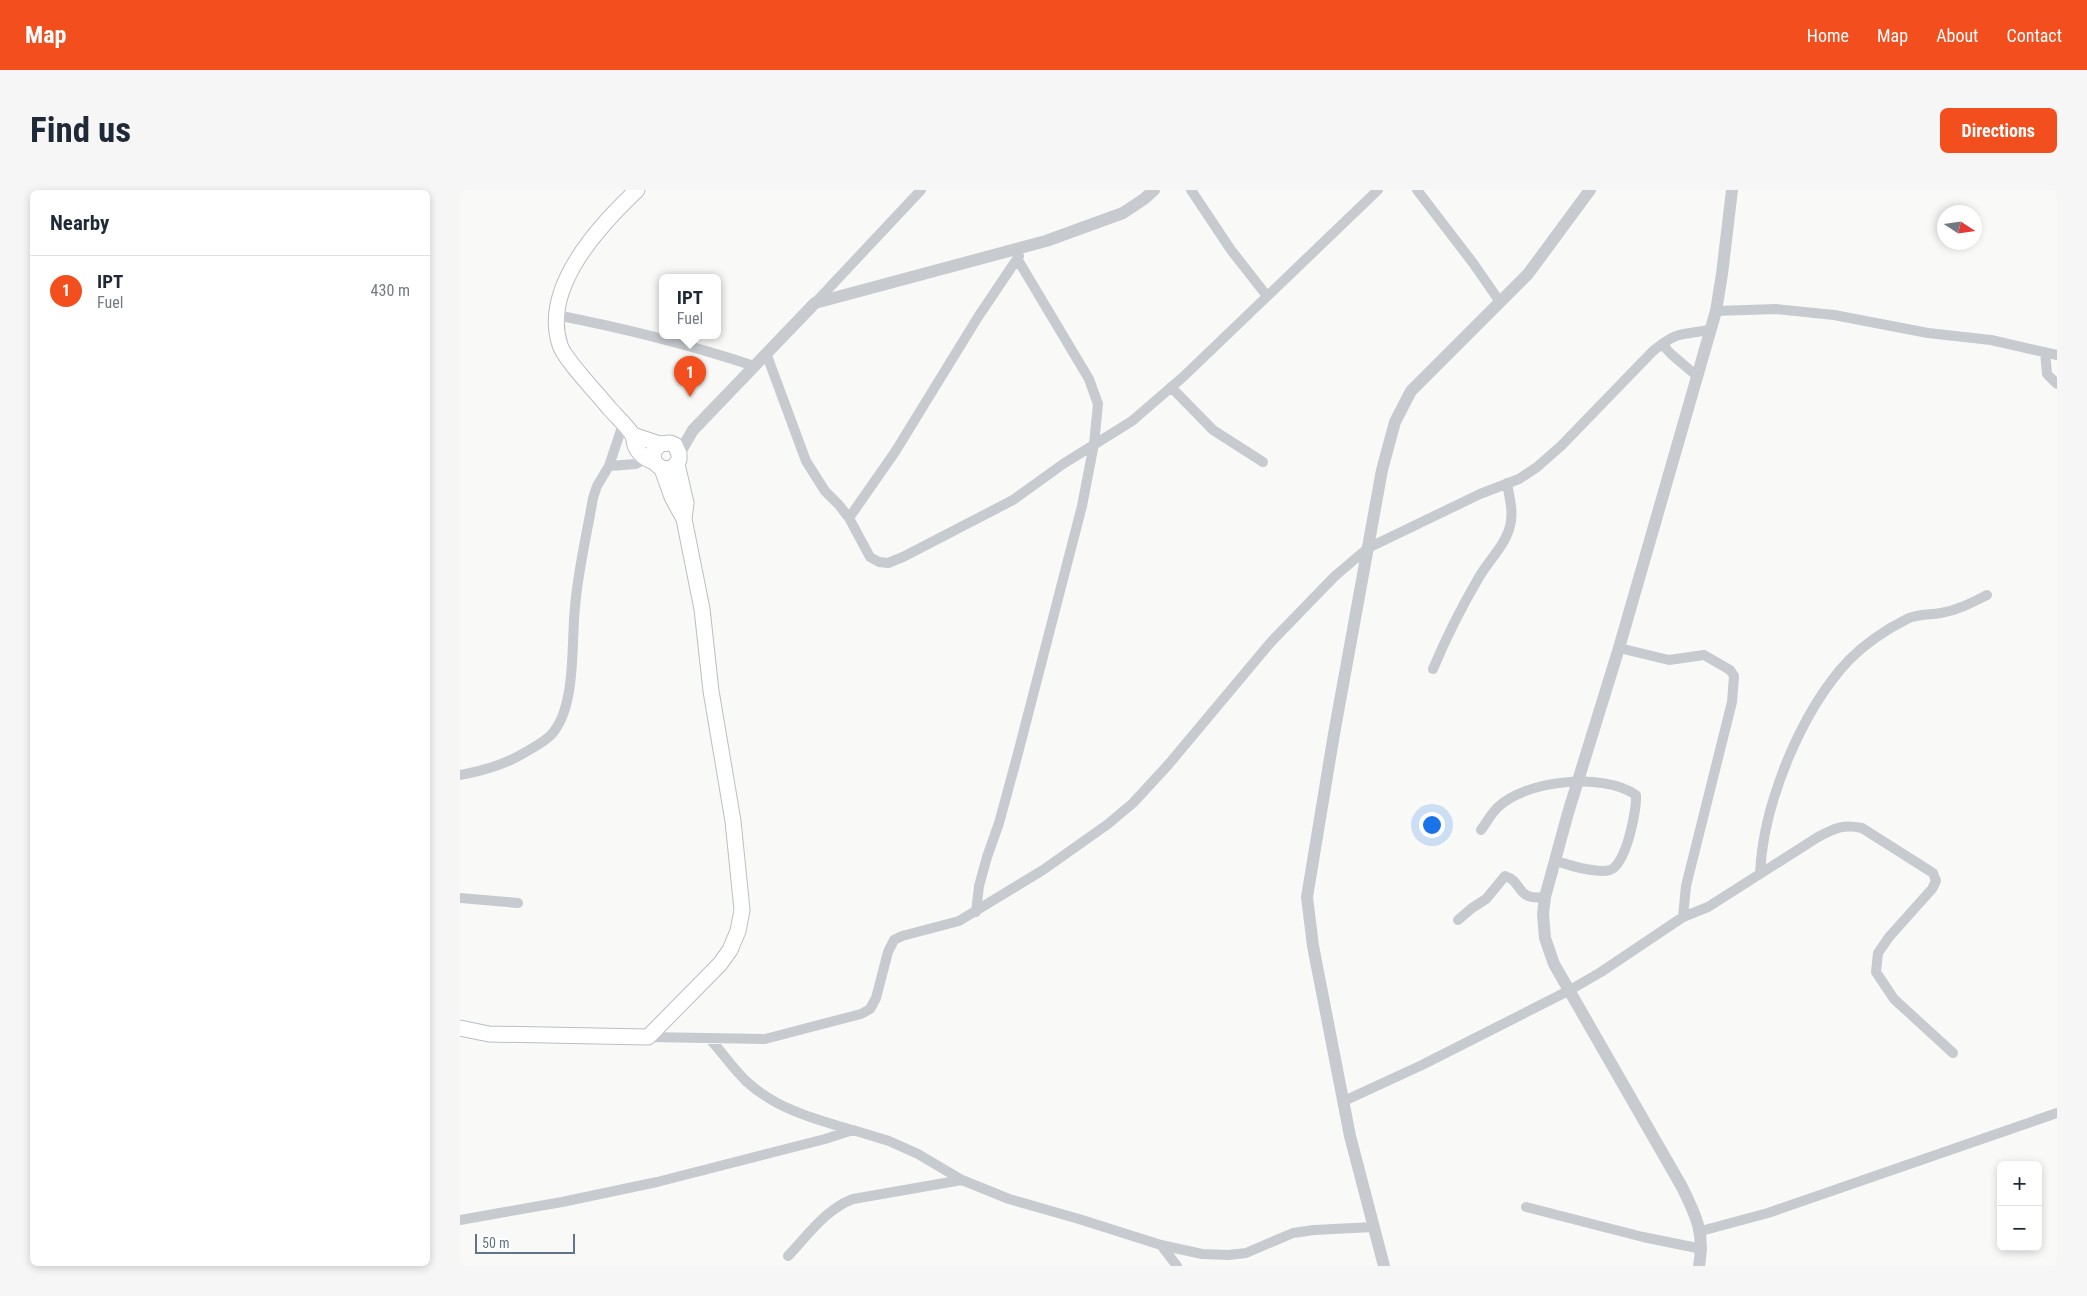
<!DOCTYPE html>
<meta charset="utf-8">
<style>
body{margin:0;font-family:"Roboto Condensed",sans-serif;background:#f6f6f7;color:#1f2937}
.controls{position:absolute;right:15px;bottom:15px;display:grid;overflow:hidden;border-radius:8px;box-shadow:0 2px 8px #0003}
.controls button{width:45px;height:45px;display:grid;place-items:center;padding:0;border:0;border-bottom:1px solid #e0e1e3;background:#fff;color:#1f2937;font:25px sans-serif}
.compass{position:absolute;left:1477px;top:15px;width:45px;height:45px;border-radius:50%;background:#fff;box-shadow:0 2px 8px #0003;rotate:102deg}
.scale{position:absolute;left:15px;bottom:12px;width:100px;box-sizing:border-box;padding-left:5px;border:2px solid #627584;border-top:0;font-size:14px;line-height:18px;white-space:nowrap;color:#627584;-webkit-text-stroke:4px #fff;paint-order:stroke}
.you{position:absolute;left:971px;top:634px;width:18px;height:18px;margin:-12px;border:4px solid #fff;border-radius:50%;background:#1a73e8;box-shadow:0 0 0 8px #1a73e833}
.badge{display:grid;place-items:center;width:32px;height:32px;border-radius:50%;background:#f24e1e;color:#fff;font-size:16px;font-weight:700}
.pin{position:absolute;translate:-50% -41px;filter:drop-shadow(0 1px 2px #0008)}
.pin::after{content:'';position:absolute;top:26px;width:18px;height:15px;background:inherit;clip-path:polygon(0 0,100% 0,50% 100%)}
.popup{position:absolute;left:199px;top:84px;width:62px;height:65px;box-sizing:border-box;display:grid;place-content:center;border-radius:8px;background:#fff;filter:drop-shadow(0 1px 4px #0005);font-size:16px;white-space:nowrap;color:#747a83}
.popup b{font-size:19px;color:#1f2937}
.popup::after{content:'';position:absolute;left:50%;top:100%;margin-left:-10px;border:10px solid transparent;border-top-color:#fff}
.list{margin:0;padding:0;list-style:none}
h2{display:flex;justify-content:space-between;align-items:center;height:65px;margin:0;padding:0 20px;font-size:21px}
h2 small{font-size:16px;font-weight:400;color:#747a83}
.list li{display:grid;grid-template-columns:32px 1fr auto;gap:15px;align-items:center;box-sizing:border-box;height:70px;padding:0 20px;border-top:1px solid #e0e1e3}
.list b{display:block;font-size:19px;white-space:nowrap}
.list p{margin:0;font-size:16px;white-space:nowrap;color:#747a83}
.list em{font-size:16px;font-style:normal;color:#747a83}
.map{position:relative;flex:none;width:1597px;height:1076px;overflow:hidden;border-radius:8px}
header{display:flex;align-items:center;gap:30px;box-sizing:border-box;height:70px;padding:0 25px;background:#f24e1e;color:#fff}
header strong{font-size:24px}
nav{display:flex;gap:28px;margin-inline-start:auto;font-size:18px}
.intro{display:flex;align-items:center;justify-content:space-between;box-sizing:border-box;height:120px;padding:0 30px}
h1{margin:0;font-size:35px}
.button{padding:12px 22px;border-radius:8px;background:#f24e1e;color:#fff;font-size:18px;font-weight:700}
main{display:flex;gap:30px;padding:0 30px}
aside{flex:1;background:#fff;border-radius:8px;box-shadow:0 2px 8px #0003}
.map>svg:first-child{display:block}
</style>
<header>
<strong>Map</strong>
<nav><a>Home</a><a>Map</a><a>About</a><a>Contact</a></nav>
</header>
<div class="intro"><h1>Find us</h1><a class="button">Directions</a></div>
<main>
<aside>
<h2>Nearby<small></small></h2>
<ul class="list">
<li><span class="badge">1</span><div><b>IPT</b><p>Fuel</p></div><em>430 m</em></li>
</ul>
</aside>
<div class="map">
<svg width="1597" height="1076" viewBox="0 0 1597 1076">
<rect width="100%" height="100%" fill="#f9f9f7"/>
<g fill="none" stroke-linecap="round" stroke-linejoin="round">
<g stroke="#b9bfc3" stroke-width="17">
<path id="secondary" d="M177,0C139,36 81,98 100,155C104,169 139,205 149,218C156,226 166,235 172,244C174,247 174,251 175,255C178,263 186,269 194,272
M173,245L200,254L210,253L215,255L219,264V270L213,278L202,279L194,272L193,262L200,254
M217,274L226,313L224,329
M0,838L29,844L188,847L260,774L270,760L278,741L282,720L273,631L251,501L242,419L224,329L212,307L202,279"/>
</g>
<path stroke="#c7cbcf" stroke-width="10" d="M731,0L771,60L807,106
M957,0L1013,73L1040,112
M355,113L461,0
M1256,121L1316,119L1374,125L1468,143L1531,150L1597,165
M96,125C163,138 228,154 294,176
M1202,154L1211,164L1237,186
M1585,162L1587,184L1597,194
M306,163L346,271L365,301L379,315L389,328L410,367L419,372L428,373L443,367L553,310L603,274L672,231L723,187L918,0
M711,197L753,240L803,272
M149,276L176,274L186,268
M389,328L435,262L518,127L559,66
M1159,458L1209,470L1244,465L1270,480L1274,486L1272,512L1226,696L1223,727
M973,479C986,448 1001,418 1018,389C1028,371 1045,356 1050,336C1054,322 1049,306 1047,293
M0,585C23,581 44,575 64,563C73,558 82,553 90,546C117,519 111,453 115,417C118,380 127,344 133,308L137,296L149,276L163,234
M1021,640C1026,633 1031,624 1037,618C1065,590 1143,582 1176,605C1177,620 1166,675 1150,680C1136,684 1109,675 1096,671
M1300,684C1303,614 1341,521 1389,470C1405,454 1427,439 1447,429C1457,424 1470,425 1481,423C1498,420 1511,413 1527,405
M0,708L58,713
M516,722L519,696L527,667L539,633L557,567L622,316L634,254L638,214L629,189L558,70
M998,730L1012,718L1026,709L1045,686C1064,692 1055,711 1085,707
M188,847L305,849L401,824L410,819L416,808L428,762L434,750L442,746L499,731L583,680L648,634L673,613L708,575L811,452L875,386L908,358L1020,304L1059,289L1077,277L1101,256L1193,161C1218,141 1220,145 1250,140
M249,848C262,862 273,879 287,892C317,919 354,929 392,940
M884,911L962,875L1110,800L1141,782L1223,727L1248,717L1358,647C1375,638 1383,634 1402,638L1473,683L1476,691L1472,699L1429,747L1418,763L1416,782L1434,809L1493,863
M1066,1017L1183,1047L1242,1059
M0,1030L102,1012L197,992L365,949L393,940L429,951L458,964L502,990L549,1009L619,1029L701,1055L742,1064L768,1065L786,1063L833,1043L854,1040L913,1037
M1241,1041L1308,1023L1597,923
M701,1055L717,1076
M328,1066C348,1045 366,1019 393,1009L502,990"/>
<path stroke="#c7cbcf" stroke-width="12" d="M219,264L233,240L355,113L586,51L663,23L684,9L694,0
M924,1076L890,946L853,756L847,707L874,544L922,280L935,232L951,201L1068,84L1130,0
M1239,1076C1245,1043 1236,1026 1222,997L1094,774L1085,748L1083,724L1085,707L1108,623L1159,458L1256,121L1262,84L1272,0"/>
<use href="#secondary" stroke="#fff" stroke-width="15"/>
</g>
</svg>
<div class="controls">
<button>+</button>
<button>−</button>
</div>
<svg class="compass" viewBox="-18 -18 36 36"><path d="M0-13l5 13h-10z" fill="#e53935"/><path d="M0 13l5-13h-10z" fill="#747a83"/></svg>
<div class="scale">50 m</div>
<div class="you"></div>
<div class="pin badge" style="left:230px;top:207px">1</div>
<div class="popup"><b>IPT</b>Fuel</div>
</div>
</main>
